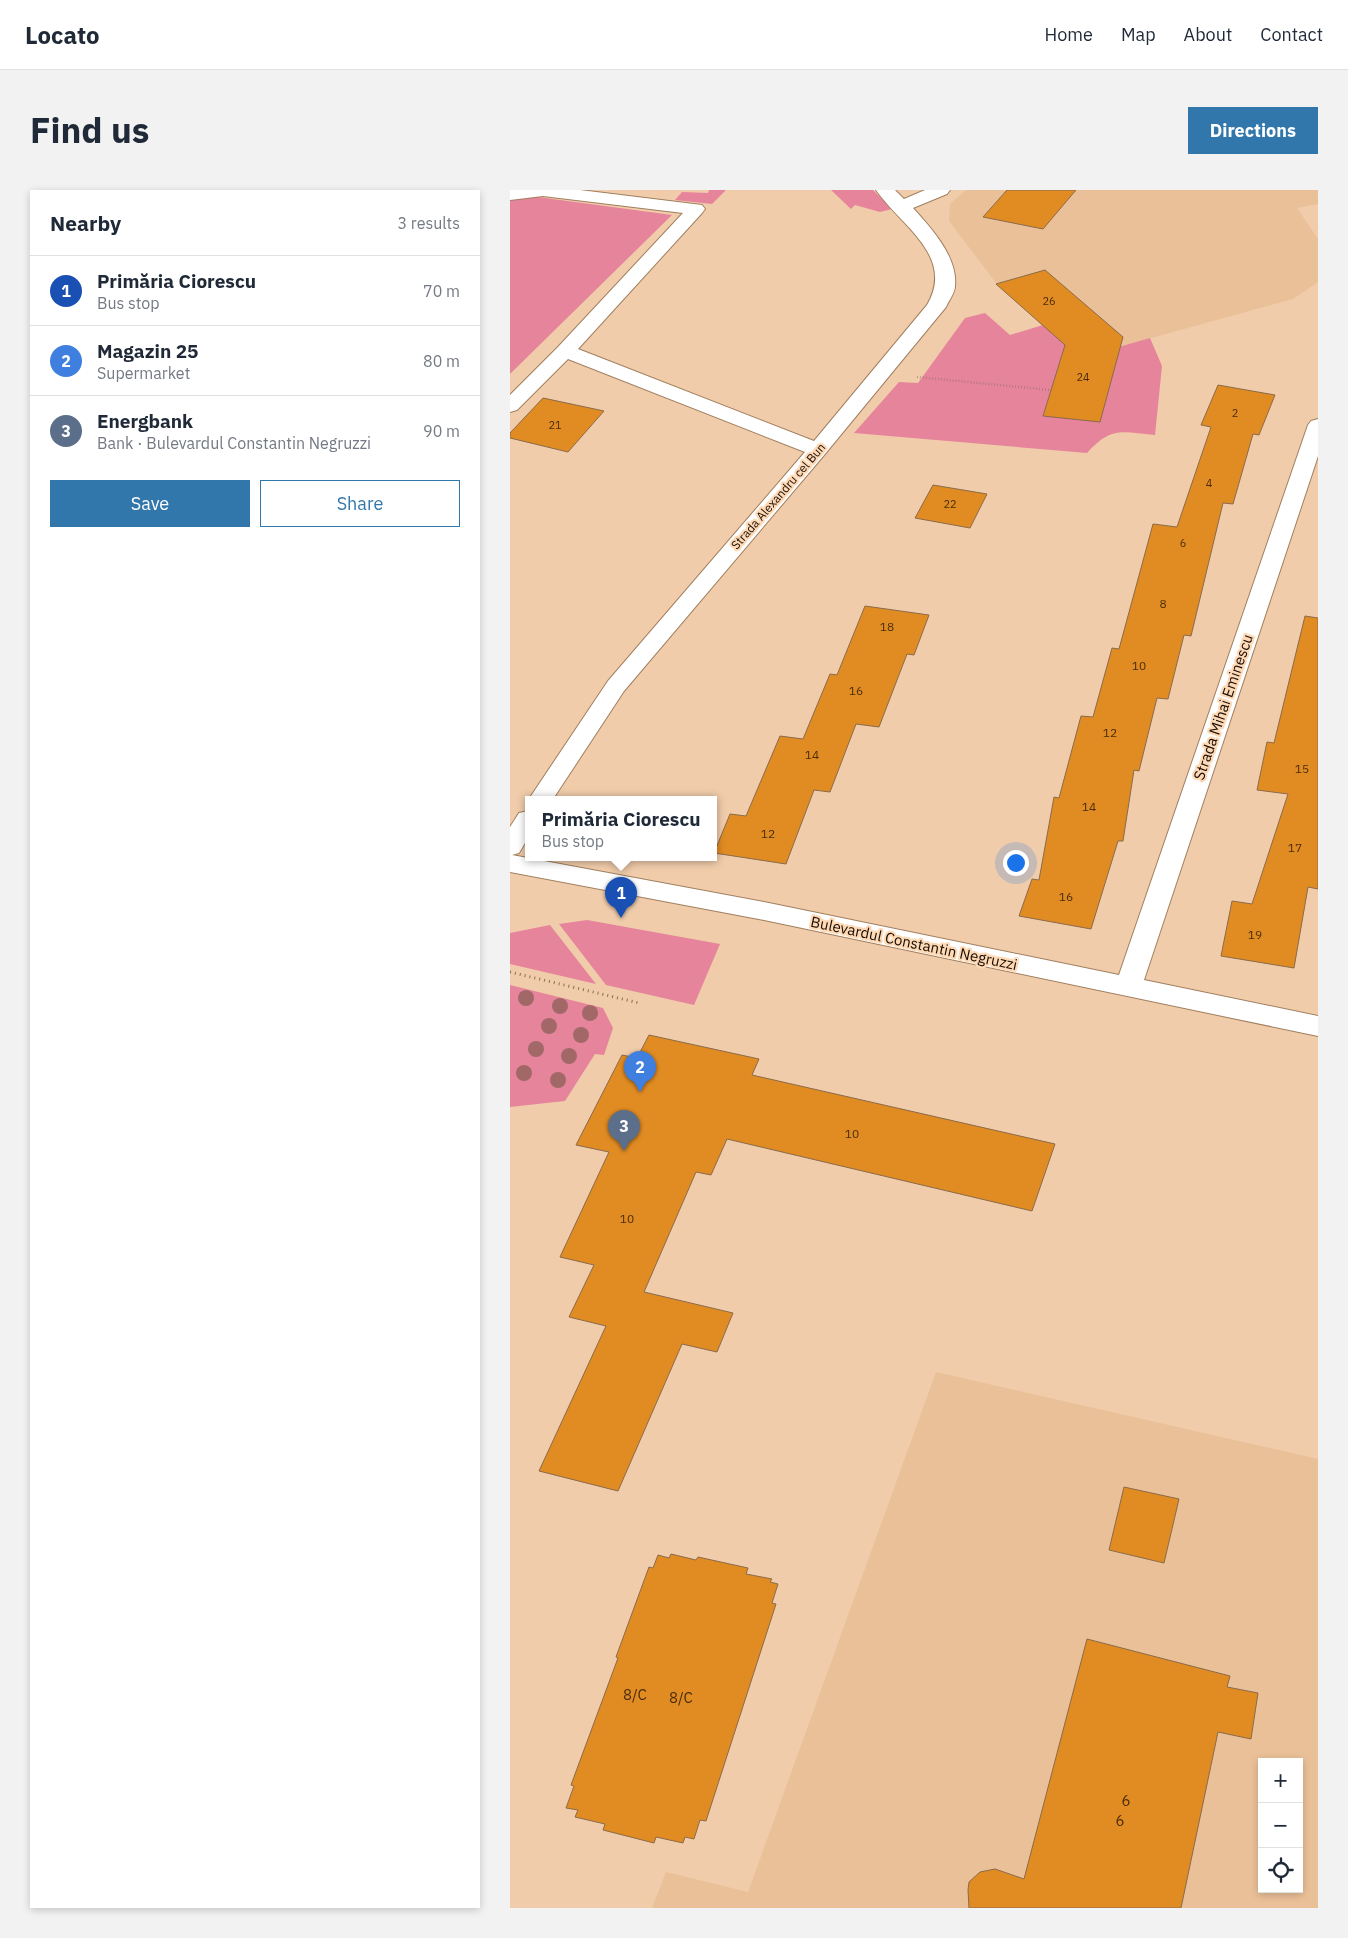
<!DOCTYPE html>
<meta charset="utf-8">
<style>
body{margin:0;font-family:"IBM Plex Sans",sans-serif;background:#f2f2f3;color:#1f2937}
.controls{position:absolute;right:15px;bottom:15px;display:grid;overflow:hidden;border-radius:0px;box-shadow:0 2px 8px #0003}
.controls button{width:45px;height:45px;display:grid;place-items:center;padding:0;border:0;border-bottom:1px solid #e0e1e3;background:#fff;color:#1f2937;font:25px sans-serif}
.you{position:absolute;left:505px;top:672px;width:18px;height:18px;margin:-12px;border:4px solid #fff;border-radius:50%;background:#1a73e8;box-shadow:0 0 0 8px #1a73e833}
.badge{display:grid;place-items:center;width:32px;height:32px;border-radius:50%;background:#3277ac;color:#fff;font-size:16px;font-weight:700}
.pin{position:absolute;translate:-50% -41px;filter:drop-shadow(0 1px 2px #0008)}
.pin::after{content:'';position:absolute;top:26px;width:18px;height:15px;background:inherit;clip-path:polygon(0 0,100% 0,50% 100%)}
.popup{position:absolute;left:15px;top:606px;width:192px;height:65px;box-sizing:border-box;display:grid;place-content:center;border-radius:0px;background:#fff;filter:drop-shadow(0 1px 4px #0005);font-size:16px;white-space:nowrap;color:#747a83}
.popup b{font-size:19px;color:#1f2937}
.popup::after{content:'';position:absolute;left:50%;top:100%;margin-left:-10px;border:10px solid transparent;border-top-color:#fff}
.list{margin:0;padding:0;list-style:none}
h2{display:flex;justify-content:space-between;align-items:center;height:65px;margin:0;padding:0 20px;font-size:21px}
h2 small{font-size:16px;font-weight:400;color:#747a83}
.list li{display:grid;grid-template-columns:32px 1fr auto;gap:15px;align-items:center;box-sizing:border-box;height:70px;padding:0 20px;border-top:1px solid #e0e1e3}
.list b{display:block;font-size:19px;white-space:nowrap}
.list p{margin:0;font-size:16px;white-space:nowrap;color:#747a83}
.list em{font-size:16px;font-style:normal;color:#747a83}
.actions{display:flex;gap:10px;padding:15px 20px}
.actions a{flex:1;padding:11px 0;border:1px solid #3277ac;border-radius:0px;text-align:center;font-size:18px;color:#3277ac}
.actions .main{background:#3277ac;color:#fff}
.icon{flex:none;width:28px;height:28px;fill:none;stroke:currentColor;stroke-width:2;stroke-linecap:round;stroke-linejoin:round}
.map{position:relative;flex:none;width:808px;height:1718px;overflow:hidden;border-radius:0px}
header{display:flex;align-items:center;gap:30px;box-sizing:border-box;height:70px;padding:0 25px;background:#fff;border-bottom:1px solid #e0e1e3}
header strong{font-size:24px}
nav{display:flex;gap:28px;margin-inline-start:auto;font-size:18px}
.intro{display:flex;align-items:center;justify-content:space-between;box-sizing:border-box;height:120px;padding:0 30px}
h1{margin:0;font-size:35px}
.button{padding:12px 22px;border-radius:0px;background:#3277ac;color:#fff;font-size:18px;font-weight:700}
main{display:flex;gap:30px;padding:0 30px}
aside{flex:1;background:#fff;border-radius:0px;box-shadow:0 2px 8px #0003}
.map>svg:first-child{display:block}
</style>
<header>
<strong>Locato</strong>
<nav><a>Home</a><a>Map</a><a>About</a><a>Contact</a></nav>
</header>
<div class="intro"><h1>Find us</h1><a class="button">Directions</a></div>
<main>
<aside>
<h2>Nearby<small>3 results</small></h2>
<ul class="list">
<li><span class="badge" style="background:#1a4fb4">1</span><div><b>Primăria Ciorescu</b><p>Bus stop</p></div><em>70 m</em></li>
<li><span class="badge" style="background:#3f7fe0">2</span><div><b>Magazin 25</b><p>Supermarket</p></div><em>80 m</em></li>
<li><span class="badge" style="background:#5c6f8a">3</span><div><b>Energbank</b><p>Bank · Bulevardul Constantin Negruzzi</p></div><em>90 m</em></li>
</ul>
<div class="actions"><a class="main">Save</a><a>Share</a></div>
</aside>
<div class="map">
<svg width="808" height="1718" viewBox="0 0 808 1718">
<rect width="100%" height="100%" fill="#f0ccaa"/>
<path fill="#eac098" fill-rule="evenodd" d="M456,0H808V14L787,18L808,49V92L783,109L605,158L542,143L486,93L439,31L440,14Z
M426,1182L808,1269V1718H142L156,1682L238,1702ZM752,1572H789V1699H752Z"/>
<path fill="#e6849c" d="M199,0H216L202,14L165,10L172,2L198,3Z
M321,0H363L382,19L370,22L345,15L341,19Z
M13,5L162,25L0,184V10Z
M475,123L500,145L533,135L605,158L640,148L652,176L645,245C610,242 602,236 577,263L344,243L389,192L408,193L455,128Z
M77,730L210,754L184,815L96,795L49,734Z
M40,735L86,794L0,774V743Z
M0,795L93,818L103,838L94,865L85,864L55,911L0,917Z"/>
<path fill="#e18c23" stroke="#8a6a4a" d="M497,0H566L533,39L473,27Z
M535,80L613,147L590,232L533,226L555,155L486,94Z
M708,195L765,205L749,245L743,244L723,314L713,313L681,446L674,445L658,509L647,508L629,581L624,580L613,651H608L581,739L509,726L522,689L529,690L544,607L549,608L571,526L583,527L602,458L609,459L643,334L667,337L701,237L691,235Z
M33,208L94,221L58,262L0,248V243Z
M423,295L477,304L460,338L405,328Z
M355,416L419,425L404,465L397,464L369,537L346,534L320,602L304,600L276,674L204,663L220,624L236,626L270,546L293,549L320,484L327,485Z
M795,426L808,428V699L798,697L784,778L711,766L722,711L742,714L778,604L747,600L757,552L764,553Z
M139,845L249,869L242,885L545,954L522,1021L217,949L201,985L186,982L134,1102L223,1123L207,1162L172,1154L108,1301L29,1281L96,1136L59,1127L84,1075L50,1067L99,962L66,955L112,865L127,868Z
M614,1297L669,1309L654,1373L599,1360Z
M161,1364L186,1370L188,1367L238,1378L236,1384L262,1389L260,1392L268,1394L262,1413L266,1414L196,1631L190,1630L184,1649L175,1647L173,1653L146,1647L144,1653L93,1640L95,1634L65,1627L68,1620L56,1618L64,1596L61,1595L108,1468L106,1467L139,1377L143,1378L148,1365L159,1368Z
M577,1449L720,1486L717,1497L748,1503L741,1549L708,1542L671,1718H459L458,1700L459,1692L470,1682L485,1679L514,1689Z"/>
<g fill="none" stroke-linecap="round" stroke-linejoin="round">
<g stroke="#a07f5f" stroke-width="2">
<path id="minor" d="M0,0H70L192,15L195,19L192,23L68,159L304,251L417,115C446,66 390,35 366,0H385L394,9L415,0H440L437,4L403,18C421,38 448,67 445,96C445,103 439,110 436,117L315,264L114,501L43,609H19L98,491L295,262L58,169L7,220L0,222V205L48,157L173,23L33,6L0,10Z
M808,229V266L634,790L808,826V846L254,730L0,682V637L9,623L18,621V648L9,663L2,665L254,712L609,785L798,235L801,231Z"/>
</g>
<path stroke="#876f59" stroke-width="2.5" stroke-dasharray="0.5 2.5" stroke-linecap="butt" d="M407,187L541,200"/>
<path stroke="#876f59" stroke-width="3" stroke-dasharray="1 4" stroke-linecap="butt" d="M0,782L129,813"/>
<use href="#minor" fill="#fff" fill-rule="evenodd"/>
</g>
<g fill="#a26867">
<circle cx="16" cy="808" r="8"/>
<circle cx="50" cy="816" r="8"/>
<circle cx="80" cy="823" r="8"/>
<circle cx="39" cy="836" r="8"/>
<circle cx="71" cy="845" r="8"/>
<circle cx="26" cy="859" r="8"/>
<circle cx="59" cy="866" r="8"/>
<circle cx="14" cy="883" r="8"/>
<circle cx="48" cy="890" r="8"/>
</g>
<g text-anchor="middle" dominant-baseline="central" stroke-width="4.5" stroke-linejoin="round" paint-order="stroke">
<g font-size="11" fill="#4a2c0a">
<text x="539" y="111">26</text>
<text x="573" y="187">24</text>
<text x="725" y="223">2</text>
<text x="45" y="235">21</text>
<text x="699" y="293">4</text>
<text x="440" y="314">22</text>
<text x="673" y="353">6</text>
</g>
<g font-size="12" fill="#180c02" stroke="#fed9b6">
<text transform="translate(268 306) rotate(-49)">Strada Alexandru cel Bun</text>
</g>
<g font-size="12" fill="#4a2c0a">
<text x="653" y="413">8</text>
<text x="377" y="436">18</text>
<text x="629" y="475">10</text>
<text x="346" y="500">16</text>
<text x="600" y="542">12</text>
<text x="302" y="564">14</text>
<text x="792" y="578">15</text>
<text x="579" y="616">14</text>
<text x="258" y="643">12</text>
<text x="785" y="657">17</text>
<text x="556" y="706">16</text>
<text x="745" y="744">19</text>
<text x="342" y="943">10</text>
<text x="117" y="1028">10</text>
</g>
<g font-size="15" fill="#180c02" stroke="#fed9b6">
<text transform="translate(713 517) rotate(-71)">Strada Mihai Eminescu</text>
<text transform="translate(404 753) rotate(12)">Bulevardul Constantin Negruzzi</text>
</g>
<g font-size="15" fill="#4a2c0a">
<text x="125" y="1504">8/C</text>
<text x="171" y="1507">8/C</text>
<text x="616" y="1610">6</text>
<text x="610" y="1630">6</text>
</g>
</g>
</svg>
<div class="controls">
<button>+</button>
<button>−</button>
<button><svg class="icon" aria-label="locate" viewBox="0 0 24 24"><circle cx="12" cy="12" r="6"/><path d="M12 2v4M12 18v4M2 12h4M18 12h4"/></svg></button>
</div>
<div class="you"></div>
<div class="pin badge" style="left:111px;top:728px;background:#1a4fb4">1</div>
<div class="popup"><b>Primăria Ciorescu</b>Bus stop</div>
<div class="pin badge" style="left:130px;top:902px;background:#3f7fe0">2</div>
<div class="pin badge" style="left:114px;top:961px;background:#5c6f8a">3</div>
</div>
</main>
